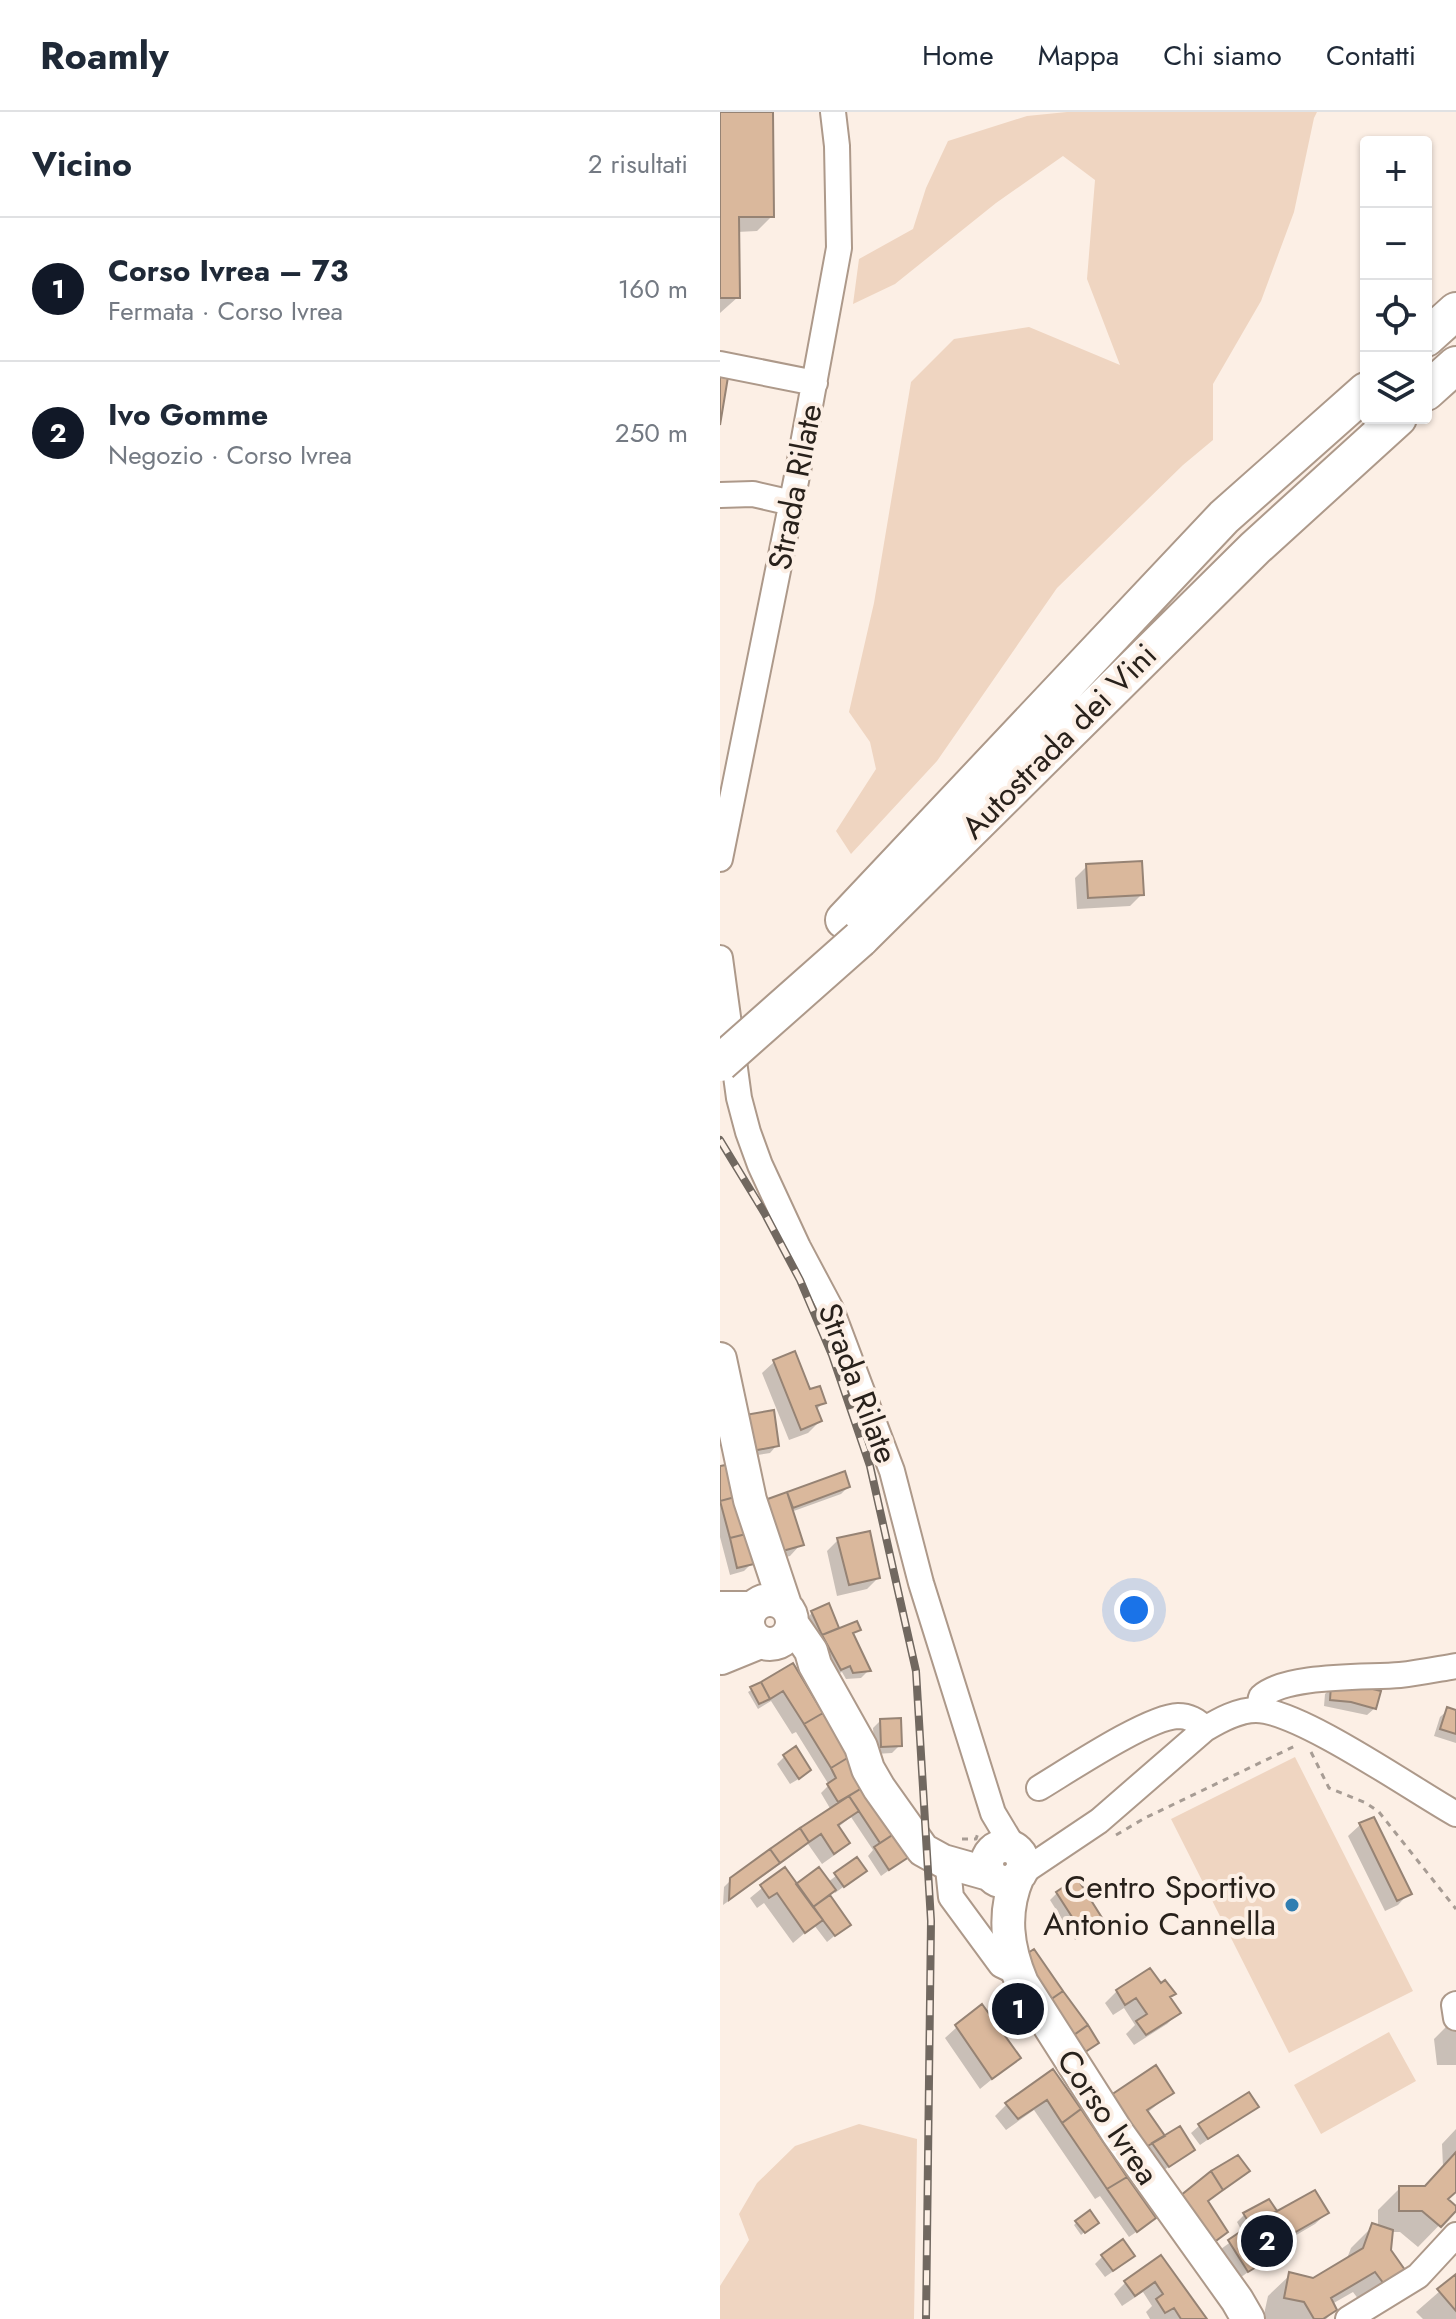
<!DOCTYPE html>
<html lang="it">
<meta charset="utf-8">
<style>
body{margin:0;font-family:Jost,sans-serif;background:#f2f2f3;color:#1f2937}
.controls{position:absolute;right:24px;top:24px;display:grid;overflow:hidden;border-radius:8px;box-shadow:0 2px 6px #0004}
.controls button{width:72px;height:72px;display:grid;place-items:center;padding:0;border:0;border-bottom:2px solid #e0e1e3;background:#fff;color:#1f2937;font:40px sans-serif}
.you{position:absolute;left:414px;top:1498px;width:28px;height:28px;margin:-20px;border:6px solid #fff;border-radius:50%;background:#1a73e8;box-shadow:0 0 0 12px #1a73e833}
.badge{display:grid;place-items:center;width:52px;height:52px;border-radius:50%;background:#111827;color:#fff;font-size:26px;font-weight:700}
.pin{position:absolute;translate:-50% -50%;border:4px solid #fff;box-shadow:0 2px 8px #0006}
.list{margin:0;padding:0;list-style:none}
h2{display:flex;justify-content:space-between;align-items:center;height:104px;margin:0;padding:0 32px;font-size:34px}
h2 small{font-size:26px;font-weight:400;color:#747a83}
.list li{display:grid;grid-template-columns:52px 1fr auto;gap:24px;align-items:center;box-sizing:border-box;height:144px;padding:0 32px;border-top:2px solid #e0e1e3}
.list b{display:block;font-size:30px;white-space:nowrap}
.list p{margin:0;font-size:26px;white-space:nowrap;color:#747a83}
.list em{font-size:26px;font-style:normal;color:#747a83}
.icon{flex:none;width:44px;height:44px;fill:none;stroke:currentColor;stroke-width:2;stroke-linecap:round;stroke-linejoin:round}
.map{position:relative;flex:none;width:736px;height:2207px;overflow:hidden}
header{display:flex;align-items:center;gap:48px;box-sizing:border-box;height:112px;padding:0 40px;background:#fff;border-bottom:2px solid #e0e1e3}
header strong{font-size:38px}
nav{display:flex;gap:44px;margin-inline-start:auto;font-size:28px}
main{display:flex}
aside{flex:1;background:#fff}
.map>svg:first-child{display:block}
</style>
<header>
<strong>Roamly</strong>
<nav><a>Home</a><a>Mappa</a><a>Chi siamo</a><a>Contatti</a></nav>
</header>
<main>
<aside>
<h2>Vicino<small>2 risultati</small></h2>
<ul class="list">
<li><span class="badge">1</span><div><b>Corso Ivrea – 73</b><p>Fermata · Corso Ivrea</p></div><em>160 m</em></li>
<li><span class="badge">2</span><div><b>Ivo Gomme</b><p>Negozio · Corso Ivrea</p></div><em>250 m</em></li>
</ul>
</aside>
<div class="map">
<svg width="736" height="2207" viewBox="0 0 736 2207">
<rect width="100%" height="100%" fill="#fcefe5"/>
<path fill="#efd5c1" d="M347,0H597L594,6L574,100L541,189L493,272V328L463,353L337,476L217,649L131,742L116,719L156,657L150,630L129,600L154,491L191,270L234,227L309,215L400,253L367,167L375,68L343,44L276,91L175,172L133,192L139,147L193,117L206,76L228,29L307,4Z
M575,1645L693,1879L569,1941L451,1707Z
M669,1920L696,1969L601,2022L574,1973Z
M139,2012L197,2027L194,2207H0V2174L29,2128L19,2102L37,2071L75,2034Z"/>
<path fill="#0003" d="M0,0H51L52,104L37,119L17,120L18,185L0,201Z
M367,754L422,782L410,794L357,797L355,766Z
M54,1250L104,1290L96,1298L100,1309L88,1321L69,1328L42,1261Z
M26,1305L57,1333L50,1341L25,1345Z
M0,1356L31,1452L24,1459L10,1463L0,1425Z
M124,1362L128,1375L121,1382L71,1400L81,1432L70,1444L47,1450L46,1389Z
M118,1428L158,1466L147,1477L117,1484L107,1439Z
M108,1494L118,1519L138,1518L132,1524L149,1558L141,1566L126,1567L122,1560L113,1564L85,1508L92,1501Z
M72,1554L190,1743L161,1764L148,1744L153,1738L131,1705L117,1716L127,1731L116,1742L102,1752L88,1732L3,1793L4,1775L12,1767L111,1698L101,1681L109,1673L76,1620L72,1622L51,1589L38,1597L28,1580Z
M612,1575L655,1596L647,1603L604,1594L605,1582Z
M728,1598L736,1600V1631L714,1624L720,1605Z
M160,1609L180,1633L172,1641L155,1642L153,1616Z
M64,1645L82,1665L70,1672L57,1652Z
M640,1713L689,1781L678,1793L665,1799L628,1724Z
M137,1748L145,1759L115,1781L113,1778L108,1784L129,1812L107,1830L94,1813L73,1831L44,1791L37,1796L30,1786L64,1758L76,1774L108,1770Z
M337,1781L381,1808L355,1828L330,1788Z
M397,1879L448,1886L458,1901L447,1912L414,1933L406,1922L415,1913L404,1896L393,1903L385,1891Z
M736,1905V1953H717L714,1927Z
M237,1915L298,1946L260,1977L225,1926Z
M332,1960L426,2113L409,2125L380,2084L375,2087L314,1998L286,2018L275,2004L286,1993Z
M451,1981L427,2001L444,2026L472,2038L440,2061L374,2000Z
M529,1983L537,1994L480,2033L471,2021L479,2014Z
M736,2017V2077L726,2088L736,2096L698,2135L680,2120H671L669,2138L683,2158L642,2192L633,2180L612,2192L615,2198L606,2207H543L548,2184L570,2163L594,2169L626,2149L631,2136L653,2114L658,2115V2098L680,2076H704L723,2055L722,2032Z
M549,2090L556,2102L607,2101L595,2112L537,2146L540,2151L520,2166L501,2137L523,2121L517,2110L524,2103Z
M357,2110L373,2113L361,2123L354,2113Z
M383,2144L405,2151L385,2165L375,2152Z
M440,2146L485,2207H430L426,2200L432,2194L423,2180L402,2194L394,2182L405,2171Z
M736,2165V2207H703L696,2200Z"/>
<path fill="#dab89c" stroke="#968374" stroke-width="2" d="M0,0H53L54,105H19L20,186H0Z
M0,264L8,265L0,313Z
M422,749L424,783L368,786L366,752Z
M75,1239L90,1277L100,1274L106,1291L96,1294L102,1309L81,1318L53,1248Z
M54,1298L59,1334L32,1339L25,1303Z
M6,1353L15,1385L0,1389V1354Z
M125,1359L130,1375L73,1396L67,1380Z
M67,1380L84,1433L59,1440L45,1388Z
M15,1385L26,1422L10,1426L0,1389Z
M150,1419L160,1466L129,1473L117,1426Z
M26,1422L34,1452L17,1456L10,1426Z
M109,1491L119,1516L102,1523L91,1499Z
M137,1509L141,1518L133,1521L151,1559L133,1561L130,1554L121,1558L102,1523Z
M73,1551L103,1601L84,1612L63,1579L50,1587L41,1570Z
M41,1570L50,1587L39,1592L30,1575Z
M632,1572L661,1579L656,1597L631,1590L610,1588L611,1573Z
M727,1595L736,1598V1622L720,1617Z
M103,1601L129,1645L111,1656L84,1612Z
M181,1606L182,1634L161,1635L160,1607Z
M76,1634L91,1658L79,1667L63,1643Z
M129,1645L147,1673L118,1690L107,1672L116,1666L111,1656Z
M147,1673L177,1720L160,1731L129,1684Z
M129,1684L139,1699L118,1713L130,1731L114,1742L101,1722L89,1730L80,1716Z
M654,1705L692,1782L677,1789L639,1711Z
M80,1716L89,1730L60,1751L50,1737Z
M177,1720L192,1743L169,1758L154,1735Z
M50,1737L60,1751L9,1788L10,1766Z
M137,1745L147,1759L124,1775L114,1761Z
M65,1755L103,1808L85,1821L57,1781L49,1786L40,1773Z
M99,1755L116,1778L93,1795L76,1772Z
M357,1766L384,1809L363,1822L336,1780Z
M110,1783L131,1813L115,1824L93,1795Z
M314,1837L343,1879L327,1890L297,1848Z
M430,1856L441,1871L445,1868L456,1882L450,1885L461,1901L426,1923L416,1909L427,1902L416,1886L405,1893L396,1878Z
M343,1879L368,1913L351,1925L327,1890Z
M262,1892L301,1946L272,1967L235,1913Z
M368,1913L379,1931L362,1942L351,1925Z
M436,1953L454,1981L427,1998L445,2024L419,2039L385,1987Z
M333,1957L361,1997L342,2011L327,1988L298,2007L285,1991Z
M529,1980L539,1995L488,2027L478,2012Z
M361,1997L407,2065L387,2077L342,2011Z
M460,2014L475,2038L449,2055L432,2031Z
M736,2040V2080L728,2087L736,2094V2099L721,2115L702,2099H679V2074H705Z
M518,2043L530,2059L503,2078L491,2059Z
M491,2059L503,2078L488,2089L508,2120L493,2131L460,2084Z
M407,2065L436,2106L417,2120L387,2077Z
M595,2078L609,2101L537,2142L523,2118Z
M549,2087L557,2099L531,2114L523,2101Z
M370,2098L379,2111L365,2121L355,2109Z
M652,2111L673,2118L671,2138L685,2158L664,2172L655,2160L611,2186L617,2198L603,2207H594L584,2190L564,2186L569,2160L593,2166L643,2136Z
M523,2118L543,2151L528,2160L508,2128Z
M403,2127L415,2144L393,2159L381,2143Z
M441,2143L487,2207H461L454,2196L445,2201L436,2187L443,2182L435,2170L415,2184L404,2169Z
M736,2162V2199L717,2177Z"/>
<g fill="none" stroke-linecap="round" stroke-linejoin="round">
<g stroke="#ad998a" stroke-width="28">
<path id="minor" d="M0,252L95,271
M0,383L33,382L72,391
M0,747L78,359L119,136L117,34L113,0
M0,846L19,986L28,1020L40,1053L78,1135L111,1197L172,1359L201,1471L273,1701L294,1736
M0,1492H38
M0,1503L6,1518L9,1541
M4,1547L29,1516
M2,1550L46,1532
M539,1598L541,1585C566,1562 646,1566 680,1563C699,1561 718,1557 736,1554
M319,1676C349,1658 428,1605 458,1604C470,1604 478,1609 485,1617
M223,1749L228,1756L231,1785L281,1853L298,1861
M300,1762L379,1709L485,1617C500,1608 518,1598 536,1598C579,1598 693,1678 736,1702
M736,1892L734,1893L736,1906
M628,2207L698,2164L736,2123"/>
</g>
<g stroke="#ad998a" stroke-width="36">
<path id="major" d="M0,1247L30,1388L65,1493
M28 1510a22 22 0 1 1 44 0a22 22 0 1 1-44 0Z
M73,1513L91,1539L95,1553L141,1635L148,1657L159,1676L203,1738L223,1749L269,1762
M267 1752a18 18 0 1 1 36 0a18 18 0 1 1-36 0Z
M298,1764C282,1801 287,1836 302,1871L397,2020L517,2188L528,2207"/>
</g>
<g stroke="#ad998a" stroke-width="40">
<path id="highway" d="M706,226L736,199
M706,280L736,253
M124,808L504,405L646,279
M140,827L535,436L678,306"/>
</g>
<path stroke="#a79c94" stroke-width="3" stroke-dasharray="6 6" stroke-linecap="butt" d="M591,1640L609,1676L646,1691L659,1700L736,1797
M396,1723L425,1706L575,1634
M242,1727H256L259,1718"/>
<use href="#minor" stroke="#fff" stroke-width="24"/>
<use href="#major" stroke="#fff" stroke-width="32"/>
<use href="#highway" stroke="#fff" stroke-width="36"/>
<g stroke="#716860" stroke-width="8">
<path id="rail" d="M0,1028L45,1102L80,1168L112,1243L150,1354L196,1559L211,1809L206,2207"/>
</g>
<use href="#rail" stroke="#fcefe5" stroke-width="5" stroke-dasharray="15" stroke-linecap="butt"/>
<g stroke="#ad998a" stroke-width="40" stroke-linecap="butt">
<path id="highway-bridge" d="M0,951L140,827"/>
</g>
<use href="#highway-bridge" stroke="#fff" stroke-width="36"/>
</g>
<circle fill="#317eb1" stroke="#fcefe5" stroke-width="3" cx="572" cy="1793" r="8"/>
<g text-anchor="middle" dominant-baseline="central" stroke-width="8" stroke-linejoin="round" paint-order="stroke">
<g font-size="32" fill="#28211b" stroke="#fcefe5">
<text transform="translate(75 375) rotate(-79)">Strada Rilate</text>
<text transform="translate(339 629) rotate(-45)">Autostrada dei Vini</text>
<text transform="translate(138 1271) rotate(69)">Strada Rilate</text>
<text transform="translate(388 2005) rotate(56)">Corso Ivrea</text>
</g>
<g font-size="32" fill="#28211b" stroke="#fcefe5" text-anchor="end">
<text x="556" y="1775">Centro Sportivo<tspan x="556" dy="37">Antonio Cannella</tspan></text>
</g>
</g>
</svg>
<div class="controls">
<button>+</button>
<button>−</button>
<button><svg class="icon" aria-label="locate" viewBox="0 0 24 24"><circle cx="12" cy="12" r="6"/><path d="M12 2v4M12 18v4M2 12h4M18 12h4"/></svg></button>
<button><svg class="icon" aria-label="layers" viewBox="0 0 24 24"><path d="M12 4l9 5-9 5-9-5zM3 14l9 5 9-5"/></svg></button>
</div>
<div class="you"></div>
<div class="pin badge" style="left:298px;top:1897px">1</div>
<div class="pin badge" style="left:547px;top:2129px">2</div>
</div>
</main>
